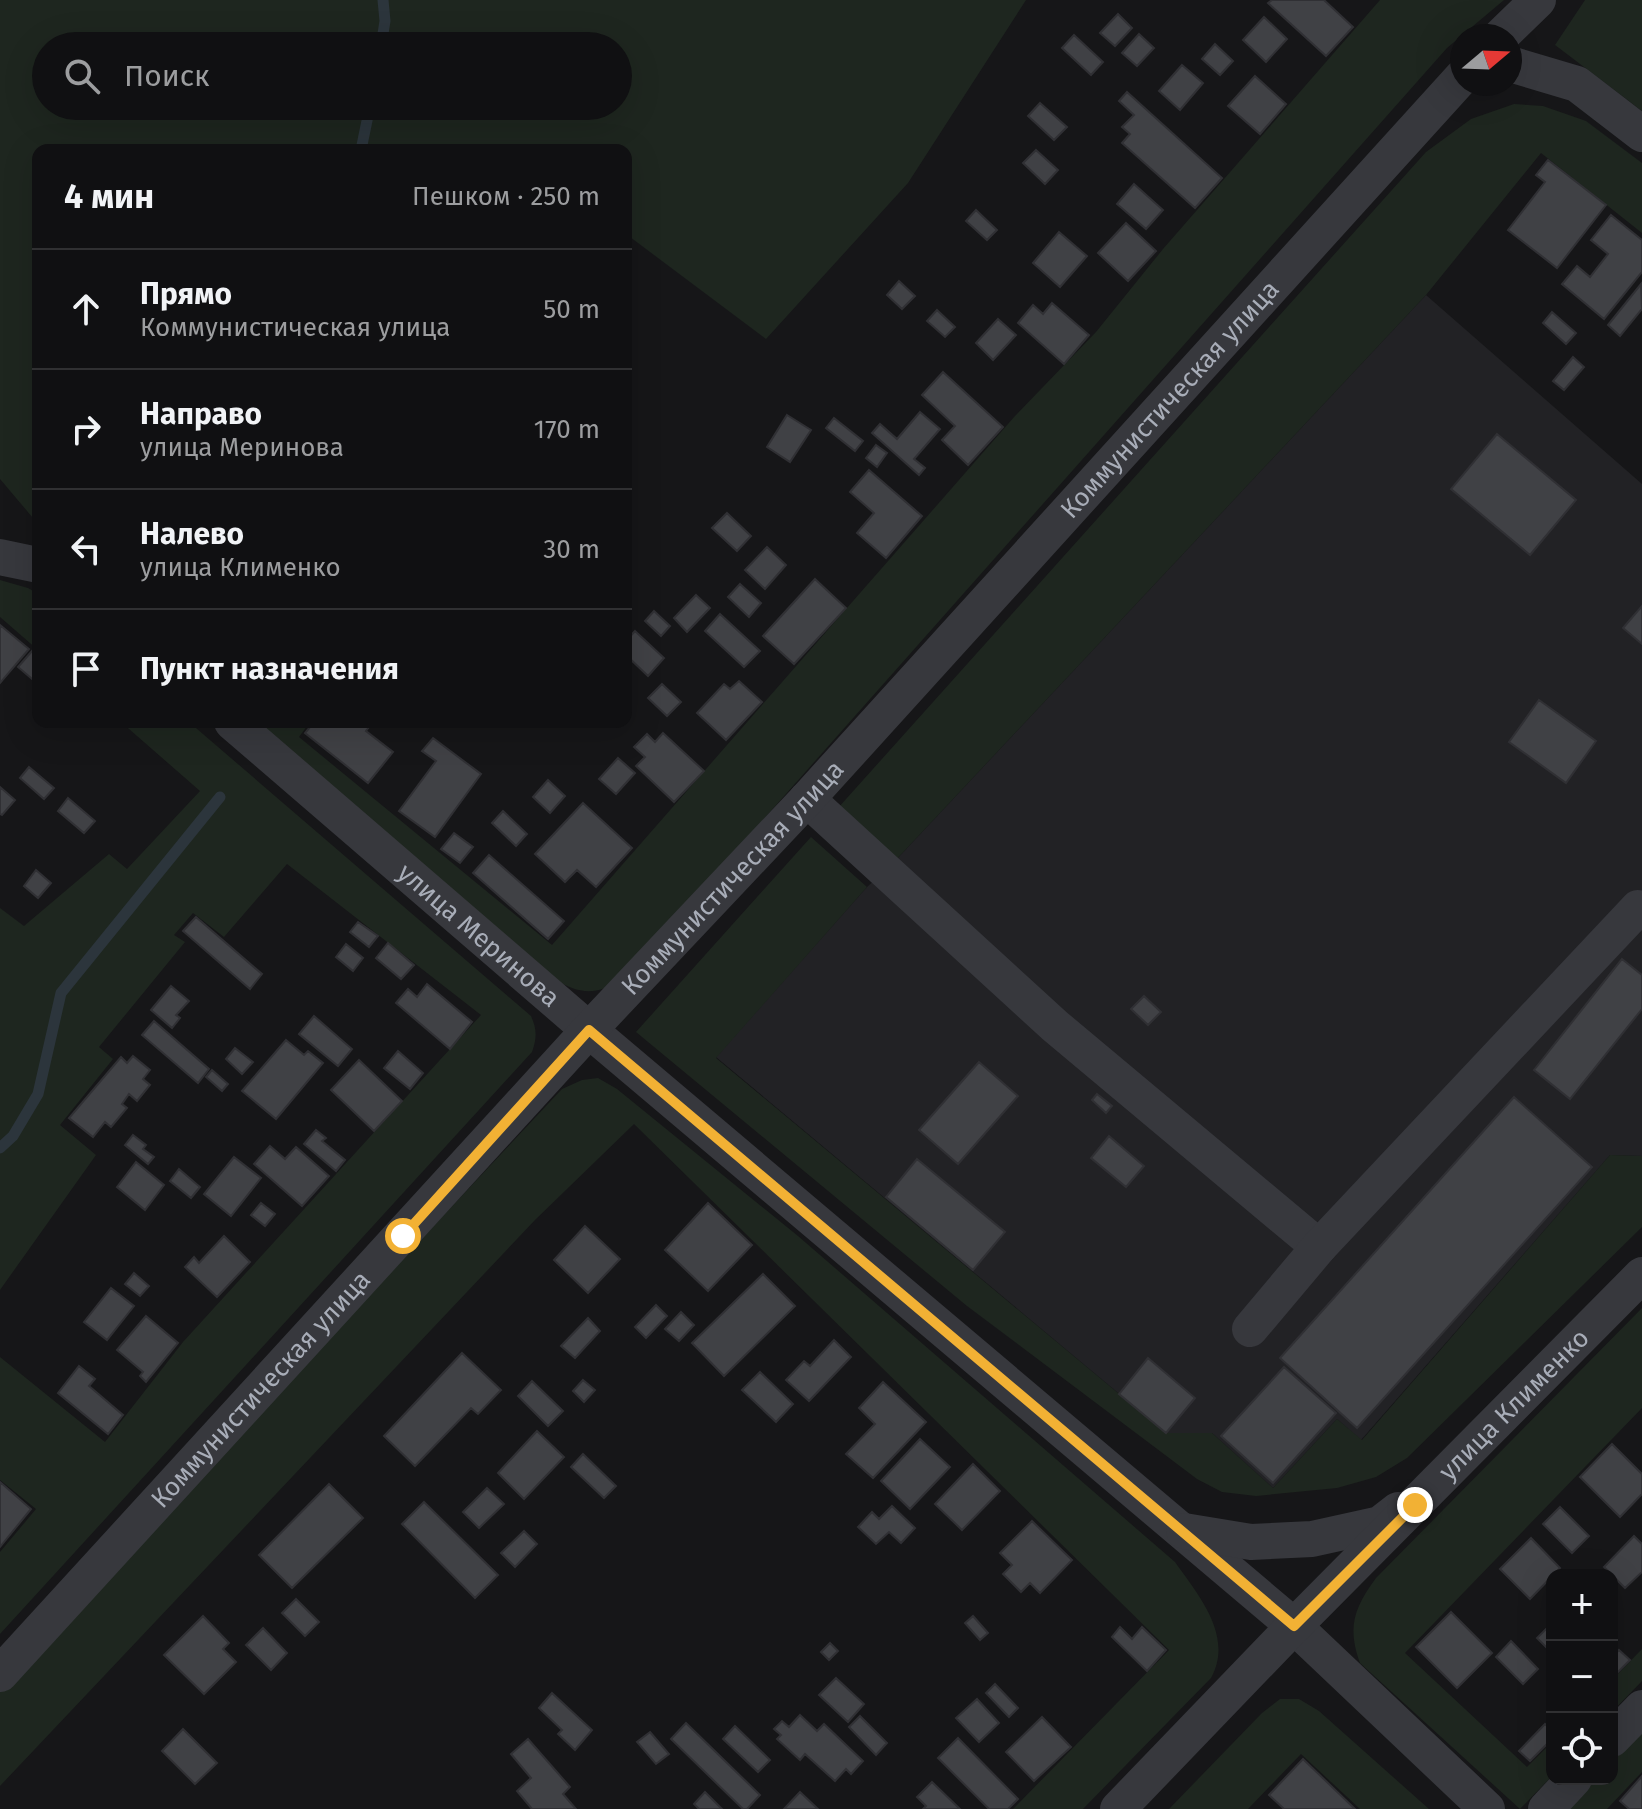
<!DOCTYPE html>
<html lang="ru">
<meta charset="utf-8">
<style>
body{margin:0;font-family:"Fira Sans",sans-serif;background:#19191b;color:#f1f3f6}
.controls{position:absolute;right:24px;bottom:24px;display:grid;overflow:hidden;border-radius:16px;box-shadow:0 8px 32px #0002}
.controls button{width:72px;height:72px;display:grid;place-items:center;padding:0;border:0;border-bottom:2px solid #303032;background:#101012;color:#f1f3f6;font:40px sans-serif}
.compass{position:absolute;left:1450px;top:24px;width:72px;height:72px;border-radius:50%;background:#101012;box-shadow:0 8px 32px #0002;rotate:71deg}
.stop{position:absolute;width:24px;height:24px;margin:-18px;border:6px solid #f2b134;border-radius:50%;background:#fff}
.stop.end{background:#f2b134;border-color:#fff;box-shadow:0 2px 8px #0008}
.list{margin:0;padding:0;list-style:none}
h2{display:flex;justify-content:space-between;align-items:center;height:104px;margin:0;padding:0 32px;font-size:34px}
h2 small{font-size:26px;font-weight:400;color:#9c9d9f}
.list li{display:grid;grid-template-columns:52px 1fr auto;gap:24px;align-items:center;box-sizing:border-box;height:120px;padding:0 32px;border-top:2px solid #303032}
.list b{display:block;font-size:30px;white-space:nowrap}
.list p{margin:0;font-size:26px;white-space:nowrap;color:#9c9d9f}
.list em{font-size:26px;font-style:normal;color:#9c9d9f}
.icon{flex:none;width:44px;height:44px;fill:none;stroke:currentColor;stroke-width:2;stroke-linecap:round;stroke-linejoin:round}
.map{position:relative;flex:none;width:1642px;height:1809px;overflow:hidden}
.search{position:absolute;background:#101012;box-shadow:0 8px 32px #0002;left:32px;top:32px;width:600px;height:88px;display:flex;align-items:center;gap:20px;box-sizing:border-box;padding:0 28px;border-radius:44px;color:#9c9d9f;font-size:30px}
.panel{position:absolute;background:#101012;box-shadow:0 8px 32px #0002;left:32px;top:144px;width:600px;height:584px;border-radius:16px}
.map>svg:first-child{display:block}
</style>
<div class="map">
<svg width="1642" height="1809" viewBox="0 0 1642 1809">
<rect width="100%" height="100%" fill="#161618"/>
<path fill="#222225" d="M1426,295L1642,484V1156L1610,1155L1361,1440L1337,1419L1273,1488L1212,1433H1166L716,1057L867,887L893,863Z"/>
<path fill="#1e261f" fill-rule="evenodd" d="M0,0H1026L908,183L766,339L626,234V150H38V524L0,479ZM46,46H618V106H46Z
M1380,0H1504L1447,48L621,980C595,996 579,994 554,979L256,722H310L299,737L552,945L1015,416L1096,332L1163,249Z
M1585,0H1642V111L1555,45Z
M1514,104L1543,106L1586,121L1642,163V233L1541,153L1426,295L893,863L838,808L1426,152L1471,119Z
M0,580L28,588L38,594V650L0,617Z
M121,722H189L531,1016C537,1029 537,1038 532,1052L0,1634V1552L36,1509L0,1480V1357L105,1442L183,1342L481,1015L287,864L224,937L193,913L174,935L185,942L99,1047L113,1059L60,1125L96,1155L0,1290V908L24,926L109,854L127,869L200,791Z
M811,837L867,887L716,1058L1166,1433H1212L1273,1488L1337,1419L1362,1440L1610,1155L1642,1156V1227L1407,1458L1376,1477L1337,1488L1256,1496L1222,1492L1197,1479L967,1306L636,1032Z
M598,1078L617,1089L798,1236L1175,1562C1199,1596 1234,1636 1211,1678L1083,1809H1013L1169,1650L634,1124L535,1220L0,1786V1688L562,1089L582,1080Z
M1642,1308V1408L1405,1653L1527,1767L1552,1742V1776L1520,1809L1360,1663C1347,1627 1354,1608 1376,1578Z
M1642,1649V1681L1612,1712V1680Z
M1280,1699H1299L1319,1711L1429,1809H1360L1301,1754L1248,1809H1169L1262,1713Z
M1642,1730V1772L1607,1809H1567L1595,1779H1612V1762Z"/>
<g fill="none" stroke-linecap="round" stroke-linejoin="round">
<path stroke="#2c353c" stroke-width="11" d="M381,46L385,21L383,0
M361,150L370,106
M0,1148L13,1136L38,1094L61,993L220,797"/>
</g>
<path fill="#404145" stroke="#303034" stroke-width="2" d="M1272,0H1324L1353,27L1326,56L1268,3Z
M1118,14L1132,28L1115,46L1100,33Z
M1264,17L1287,39L1266,62L1243,40Z
M1139,34L1154,48L1137,66L1122,53Z
M1074,35L1103,62L1091,75L1062,48Z
M1215,44L1233,61L1220,75L1202,59Z
M1182,65L1203,83L1180,110L1159,91Z
M1255,76L1286,104L1260,134L1228,106Z
M1127,92L1222,178L1195,208L1122,143L1130,134L1122,127L1134,115L1119,101Z
M1040,103L1067,127L1054,140L1028,116Z
M1036,150L1058,170L1045,184L1023,163Z
M1548,160L1606,205L1557,268L1508,230L1545,182L1536,175Z
M1134,184L1163,210L1146,229L1117,204Z
M976,210L997,230L987,240L966,221Z
M1611,215L1642,240V272L1604,319L1562,284L1577,266L1590,277L1608,254L1591,240Z
M1126,223L1156,251L1128,281L1098,253Z
M1059,232L1087,256L1060,287L1033,263Z
M899,281L915,296L902,309L887,295Z
M1641,284L1642,309L1620,336L1608,325Z
M1052,303L1089,335L1064,364L1018,323L1033,305L1043,314Z
M937,310L955,327L945,337L927,321Z
M1552,312L1576,333L1566,344L1543,323Z
M998,319L1016,335L993,360L976,343Z
M1573,357L1584,367L1564,390L1553,381Z
M943,372L1003,427L968,465L942,440L955,426L922,395Z
M920,412L940,429L914,459L925,468L919,475L872,433L880,424L897,439Z
M787,415L811,430L790,462L767,447Z
M834,418L863,441L855,451L826,428Z
M1497,434L1576,500L1530,555L1451,489Z
M876,445L887,453L877,467L866,458Z
M869,470L922,516L886,558L857,533L874,513L850,492Z
M727,513L751,536L737,551L712,528Z
M767,547L786,565L765,589L745,570Z
M815,579L846,608L794,664L763,636Z
M740,584L761,603L749,617L728,597Z
M696,595L710,608L687,632L674,618Z
M1642,606V644L1623,628Z
M654,611L670,626L661,636L645,621Z
M720,614L760,651L744,667L705,631Z
M0,625L29,649L0,683Z
M635,631L664,658L648,676L626,655V641Z
M32,651L38,656V684L18,667Z
M739,681L762,702L726,740L697,713L724,684L730,689Z
M662,684L681,702L667,716L648,698Z
M1539,700L1596,741L1566,783L1509,742Z
M314,722H373L366,731L393,752L368,783L305,733Z
M663,733L704,771L674,802L636,766L645,757L634,747L647,734L655,742Z
M433,738L481,774L435,837L399,811L436,761L422,751Z
M618,758L635,773L616,794L599,779Z
M29,767L54,788L44,799L20,778Z
M548,780L565,796L550,813L533,797Z
M0,787L15,800L2,815L0,814Z
M68,798L95,821L84,833L58,811Z
M583,803L632,848L596,887L577,870L565,882L535,854Z
M503,811L527,834L516,846L492,823Z
M454,833L473,847L460,863L441,849Z
M489,855L564,921L548,939L473,873Z
M36,870L51,883L38,898L24,886Z
M196,917L262,974L250,989L183,931Z
M358,922L378,936L369,947L350,932Z
M388,943L414,965L401,979L376,958Z
M346,944L363,958L353,971L336,957Z
M1622,959L1642,975V1009L1570,1099L1534,1070Z
M427,984L472,1022L450,1049L396,1003L408,989L417,997Z
M171,986L189,1001L176,1015L180,1018L172,1028L151,1010Z
M1144,996L1161,1012L1148,1025L1131,1009Z
M314,1016L352,1049L338,1066L299,1034Z
M154,1021L209,1069L198,1083L142,1035Z
M286,1040L304,1055L308,1051L323,1063L276,1119L242,1091Z
M235,1048L253,1062L242,1074L226,1059Z
M398,1051L423,1073L410,1089L384,1068Z
M133,1056L150,1070L143,1079L150,1085L137,1101L129,1094L122,1104L127,1108L111,1127L105,1122L93,1137L69,1118L121,1057L127,1063Z
M359,1060L402,1101L374,1131L331,1090Z
M979,1062L1018,1096L958,1164L919,1130Z
M212,1070L228,1084L222,1091L206,1077Z
M1097,1094L1112,1106L1106,1113L1092,1100Z
M1514,1097L1592,1167L1357,1428L1280,1358Z
M316,1130L326,1138L322,1141L345,1160L336,1171L304,1144Z
M133,1135L146,1145L143,1149L154,1157L148,1164L125,1145Z
M1109,1136L1144,1166L1126,1187L1091,1158Z
M270,1146L285,1159L296,1147L329,1176L302,1206L254,1164Z
M234,1157L261,1178L231,1216L204,1194Z
M917,1159L1005,1232L973,1270L886,1197Z
M136,1162L164,1185L145,1210L117,1187Z
M179,1169L200,1187L191,1198L170,1181Z
M261,1203L275,1214L265,1226L251,1215Z
M708,1203L752,1245L708,1291L665,1250Z
M585,1226L620,1259L588,1293L554,1260Z
M224,1236L250,1262L217,1297L185,1267L194,1257L199,1263Z
M134,1273L149,1286L140,1296L125,1284Z
M763,1274L795,1306L724,1376L692,1343Z
M111,1288L134,1306L107,1340L84,1322Z
M656,1305L667,1316L646,1338L635,1327Z
M681,1312L694,1325L679,1341L665,1329Z
M146,1316L178,1343L146,1382L140,1376L143,1372L117,1350Z
M588,1318L600,1331L575,1358L561,1346Z
M834,1340L851,1357L809,1401L786,1380L804,1361L810,1366Z
M462,1353L501,1390L478,1414L471,1408L415,1466L384,1436Z
M1148,1358L1195,1398L1166,1433L1119,1394Z
M79,1366L95,1379L89,1386L123,1415L108,1434L58,1393Z
M1284,1367L1336,1413L1273,1483L1221,1436Z
M760,1372L793,1404L776,1422L742,1390Z
M583,1380L595,1390L584,1402L573,1391Z
M532,1381L563,1411L548,1426L518,1396Z
M883,1382L926,1422L873,1478L846,1454L875,1424L859,1408Z
M537,1431L564,1457L524,1499L498,1473Z
M920,1439L950,1467L910,1509L881,1481Z
M1612,1444L1642,1474V1494L1620,1517L1580,1477Z
M583,1454L616,1486L604,1498L571,1467Z
M973,1464L1000,1491L962,1530L935,1504Z
M0,1482L31,1509L0,1547Z
M329,1484L363,1518L292,1588L259,1555Z
M487,1488L504,1504L479,1528L463,1512Z
M424,1502L498,1575L475,1598L402,1524Z
M892,1506L915,1528L901,1543L889,1532L876,1544L858,1527L872,1512L879,1519Z
M1560,1507L1589,1536L1572,1553L1543,1524Z
M1032,1521L1072,1560L1040,1593L1030,1583L1021,1592L1003,1574L1012,1565L1000,1553Z
M524,1531L537,1544L515,1567L501,1553Z
M1634,1536L1642,1544V1572L1625,1588L1604,1567Z
M1531,1538L1560,1568L1530,1599L1500,1569Z
M296,1599L319,1622L305,1636L282,1613Z
M1451,1612L1492,1653L1457,1688L1416,1647Z
M203,1616L229,1643L223,1649L236,1662L204,1694L164,1655Z
M973,1616L988,1633L980,1640L965,1623Z
M1120,1627L1132,1639L1142,1627L1166,1650L1147,1671L1112,1637Z
M263,1628L287,1653L271,1670L246,1645Z
M1547,1628L1552,1632V1653L1537,1638Z
M1511,1641L1538,1669L1523,1684L1496,1657Z
M830,1643L838,1651L829,1660L821,1652Z
M1619,1650L1630,1660L1613,1677L1612,1657Z
M836,1678L864,1704L848,1722L819,1695Z
M995,1684L1018,1708L1009,1717L986,1693Z
M552,1693L592,1730L575,1750L558,1734L562,1730L539,1708Z
M977,1699L999,1723L979,1742L956,1718Z
M800,1715L817,1731L824,1724L863,1761L851,1774L846,1769L835,1781L805,1754L800,1760L777,1739L781,1735L774,1729L782,1721L789,1727Z
M860,1716L887,1743L876,1755L849,1727Z
M1042,1717L1071,1747L1034,1781L1006,1752Z
M686,1723L760,1795L747,1809H743L671,1739Z
M1545,1724L1552,1731V1739L1530,1761L1519,1751Z
M735,1726L770,1760L758,1772L723,1739Z
M183,1729L217,1763L195,1784L162,1751Z
M650,1732L669,1754L656,1764L637,1742Z
M958,1738L1018,1799L1008,1809H989L938,1758Z
M528,1739L570,1787L563,1794L576,1809H532L517,1791L531,1778L511,1754Z
M1303,1759L1355,1809H1284L1269,1795Z
M1642,1776V1809H1629L1620,1801Z
M932,1782L960,1809H923L926,1806L917,1797Z
M705,1792L722,1809H699L694,1804Z
M800,1792L818,1809H784Z"/>
<g fill="none" stroke-linecap="round" stroke-linejoin="round">
<g stroke="#37383d" stroke-width="36">
<path d="M1501,36L1538,0"/>
<path d="M1510,64L1577,84L1642,134"/>
<path d="M0,557L38,565"/>
<path id="s1" d="M232,722L589,1030L1294,1626L1487,1809"/>
<path d="M807,799L1055,1026L1319,1247"/>
<path d="M1250,1329L1319,1247L1638,908"/>
<path d="M1184,1531L1251,1542L1312,1539L1380,1524L1398,1510"/>
<path id="s2" d="M0,1674L589,1030L807,799L1462,77"/>
<path d="M1612,1739L1642,1708"/>
<path id="s3" d="M1118,1809L1294,1626L1642,1275"/>
<path d="M1546,1809L1574,1779"/>
</g>
</g>
<g fill="none" stroke-linecap="round" stroke-linejoin="round">
<path stroke="#f2b134" stroke-width="10" d="M403,1236L589,1030L1294,1626L1415,1505"/>
</g>
<g text-anchor="middle" dominant-baseline="central" stroke-width="8" stroke-linejoin="round" paint-order="stroke">
<g font-size="26" fill="#a8adb8" stroke="#111113">
<text stroke="none"><textPath href="#s2" startOffset="1730">Коммунистическая улица</textPath></text>
<text stroke="none"><textPath href="#s2" startOffset="1082">Коммунистическая улица</textPath></text>
<text stroke="none"><textPath href="#s1" startOffset="326">улица Меринова</textPath></text>
<text stroke="none"><textPath href="#s2" startOffset="386">Коммунистическая улица</textPath></text>
<text stroke="none"><textPath href="#s3" startOffset="566">улица Клименко</textPath></text>
</g>
</g>
</svg>
<div class="controls">
<button>+</button>
<button>−</button>
<button><svg class="icon" aria-label="locate" viewBox="0 0 24 24"><circle cx="12" cy="12" r="6"/><path d="M12 2v4M12 18v4M2 12h4M18 12h4"/></svg></button>
</div>
<svg class="compass" viewBox="-18 -18 36 36"><path d="M0-13l5 13h-10z" fill="#e53935"/><path d="M0 13l5-13h-10z" fill="#9c9d9f"/></svg>
<div class="stop" style="left:403px;top:1236px"></div>
<div class="stop end" style="left:1415px;top:1505px"></div>
<div class="search"><svg class="icon" aria-label="search" viewBox="0 0 24 24"><circle cx="10" cy="10" r="6"/><path d="M15 15l6 6"/></svg>Поиск</div>
<section class="panel">
<h2>4 мин<small>Пешком · 250 m</small></h2>
<ul class="list">
<li><svg class="icon" aria-label="ahead" viewBox="0 0 24 24"><path d="M12 20V5M6 11l6-6 6 6"/></svg><div><b>Прямо</b><p>Коммунистическая улица</p></div><em>50 m</em></li>
<li><svg class="icon" aria-label="right" viewBox="0 0 24 24"><path d="M7 20v-9h11M14 6l5 5-5 5"/></svg><div><b>Направо</b><p>улица Меринова</p></div><em>170 m</em></li>
<li><svg class="icon" aria-label="left" viewBox="0 0 24 24"><path d="M17 20v-9H6M10 6l-5 5 5 5"/></svg><div><b>Налево</b><p>улица Клименко</p></div><em>30 m</em></li>
<li><svg class="icon" aria-label="arrive" viewBox="0 0 24 24"><path d="M6 21V4h12l-3 4 3 4H6"/></svg><div><b>Пункт назначения</b></div></li>
</ul>
</section>
</div>
